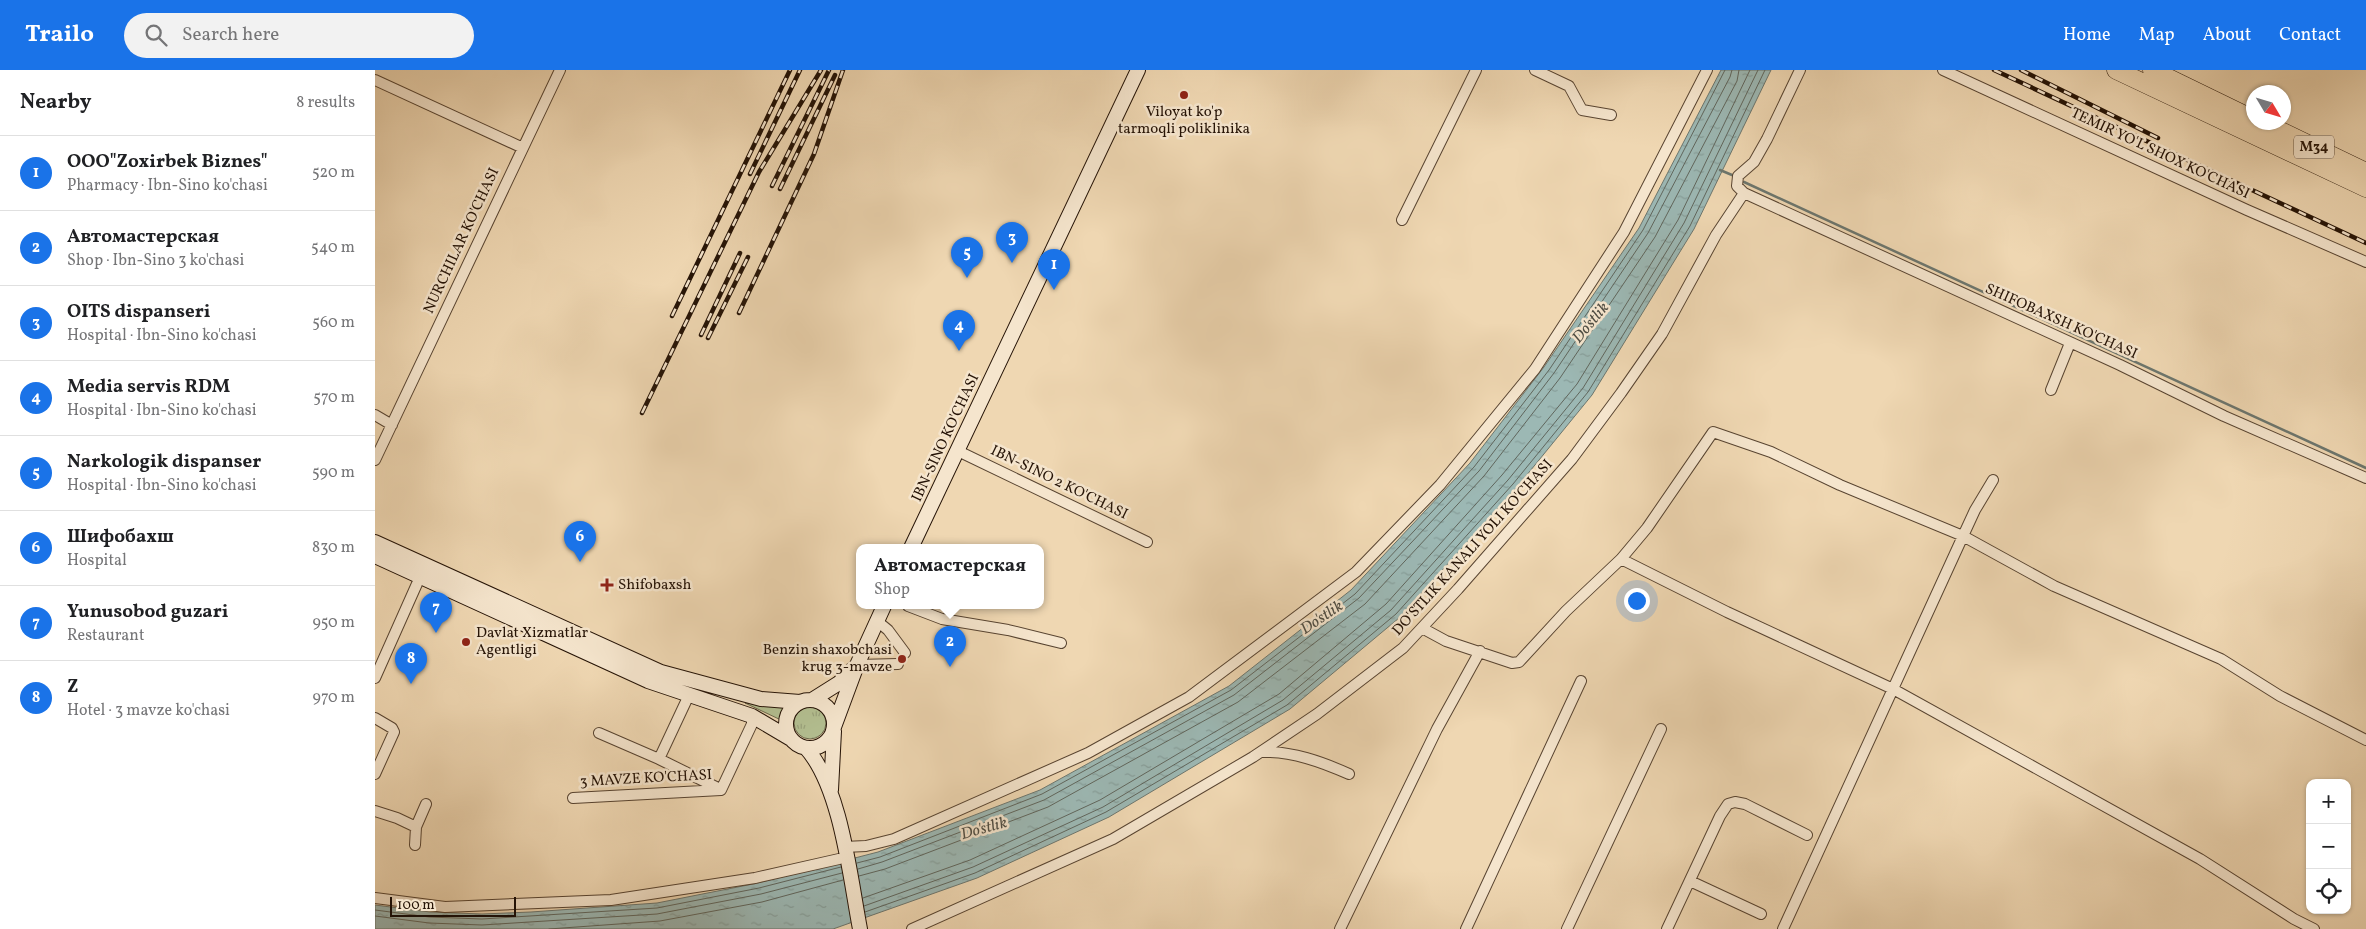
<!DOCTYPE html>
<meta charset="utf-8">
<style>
body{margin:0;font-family:Vollkorn,serif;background:#f2f2f2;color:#202124}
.controls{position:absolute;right:15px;bottom:15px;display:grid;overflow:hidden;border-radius:10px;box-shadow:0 1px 4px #0004}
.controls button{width:45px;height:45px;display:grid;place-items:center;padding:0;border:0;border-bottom:1px solid #e0e0e0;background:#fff;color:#202124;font:25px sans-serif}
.compass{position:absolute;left:1871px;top:15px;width:45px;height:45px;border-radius:50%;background:#fff;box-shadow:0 1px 4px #0004;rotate:128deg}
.scale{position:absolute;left:15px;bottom:12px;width:126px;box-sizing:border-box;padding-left:5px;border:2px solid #251306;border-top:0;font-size:14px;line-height:18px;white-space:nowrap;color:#251306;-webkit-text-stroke:4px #f5e5cd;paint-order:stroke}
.you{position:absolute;left:1261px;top:530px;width:18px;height:18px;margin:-12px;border:4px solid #fff;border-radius:50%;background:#1a73e8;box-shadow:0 0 0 8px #1a73e833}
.badge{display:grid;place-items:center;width:32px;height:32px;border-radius:50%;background:#1a73e8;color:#fff;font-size:16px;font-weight:700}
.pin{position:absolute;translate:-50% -41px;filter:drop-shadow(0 1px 2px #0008)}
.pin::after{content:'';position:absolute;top:26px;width:18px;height:15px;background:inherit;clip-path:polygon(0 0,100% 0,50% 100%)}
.popup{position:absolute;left:481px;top:474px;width:188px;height:65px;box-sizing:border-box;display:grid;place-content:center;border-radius:10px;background:#fff;filter:drop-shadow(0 1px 4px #0005);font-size:16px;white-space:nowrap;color:#757577}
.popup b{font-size:19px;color:#202124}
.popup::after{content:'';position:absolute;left:50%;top:100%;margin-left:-10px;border:10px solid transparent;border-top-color:#fff}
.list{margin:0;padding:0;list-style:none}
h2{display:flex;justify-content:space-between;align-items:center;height:65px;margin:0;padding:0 20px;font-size:21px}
h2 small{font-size:16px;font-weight:400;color:#757577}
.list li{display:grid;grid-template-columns:32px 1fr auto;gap:15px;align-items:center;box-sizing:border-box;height:75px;padding:0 20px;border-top:1px solid #e0e0e0}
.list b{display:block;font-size:19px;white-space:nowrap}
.list p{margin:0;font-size:16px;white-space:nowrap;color:#757577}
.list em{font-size:16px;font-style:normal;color:#757577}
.icon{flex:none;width:28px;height:28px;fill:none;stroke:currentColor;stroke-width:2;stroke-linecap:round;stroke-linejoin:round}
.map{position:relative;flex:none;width:1991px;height:859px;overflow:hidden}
header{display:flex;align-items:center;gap:30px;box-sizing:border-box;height:70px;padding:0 25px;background:#1a73e8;color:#fff}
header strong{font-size:24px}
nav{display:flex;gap:28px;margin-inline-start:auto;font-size:18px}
.search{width:350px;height:45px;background:#f2f2f2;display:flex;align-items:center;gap:12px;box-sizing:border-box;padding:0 18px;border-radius:28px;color:#757577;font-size:19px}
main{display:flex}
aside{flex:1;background:#fff}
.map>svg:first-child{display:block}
</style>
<header>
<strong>Trailo</strong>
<div class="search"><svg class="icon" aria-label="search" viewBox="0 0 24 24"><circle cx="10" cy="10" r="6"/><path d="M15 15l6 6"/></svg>Search here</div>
<nav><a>Home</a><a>Map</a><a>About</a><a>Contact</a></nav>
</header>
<main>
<aside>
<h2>Nearby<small>8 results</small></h2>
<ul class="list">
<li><span class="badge">1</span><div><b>OOO&quot;Zoxirbek Biznes&quot;</b><p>Pharmacy · Ibn-Sino ko'chasi</p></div><em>520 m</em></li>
<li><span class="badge">2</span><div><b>Автомастерская</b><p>Shop · Ibn-Sino 3 ko'chasi</p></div><em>540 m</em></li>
<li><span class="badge">3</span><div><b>OITS dispanseri</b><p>Hospital · Ibn-Sino ko'chasi</p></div><em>560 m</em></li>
<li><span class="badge">4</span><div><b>Media servis RDM</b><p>Hospital · Ibn-Sino ko'chasi</p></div><em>570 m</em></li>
<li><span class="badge">5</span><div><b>Narkologik dispanser</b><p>Hospital · Ibn-Sino ko'chasi</p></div><em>590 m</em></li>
<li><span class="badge">6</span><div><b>Шифобахш</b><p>Hospital</p></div><em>830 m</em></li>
<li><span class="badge">7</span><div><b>Yunusobod guzari</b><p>Restaurant</p></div><em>950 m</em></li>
<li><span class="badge">8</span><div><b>Z</b><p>Hotel · 3 mavze ko'chasi</p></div><em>970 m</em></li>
</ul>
</aside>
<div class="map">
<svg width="1991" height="859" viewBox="0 0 1991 859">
<defs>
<pattern id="grass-tufts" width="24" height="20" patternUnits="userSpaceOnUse" patternTransform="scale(1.25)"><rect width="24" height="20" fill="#b3bf91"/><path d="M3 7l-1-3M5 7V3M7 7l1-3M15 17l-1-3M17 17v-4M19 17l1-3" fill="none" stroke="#9aa37c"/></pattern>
<pattern id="water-ripples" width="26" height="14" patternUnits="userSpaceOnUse" patternTransform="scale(1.25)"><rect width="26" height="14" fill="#9cb8b4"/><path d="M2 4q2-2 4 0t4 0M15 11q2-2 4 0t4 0" fill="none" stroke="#869d99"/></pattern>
</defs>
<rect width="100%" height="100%" fill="#efd7b2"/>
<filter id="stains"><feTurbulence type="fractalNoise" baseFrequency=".004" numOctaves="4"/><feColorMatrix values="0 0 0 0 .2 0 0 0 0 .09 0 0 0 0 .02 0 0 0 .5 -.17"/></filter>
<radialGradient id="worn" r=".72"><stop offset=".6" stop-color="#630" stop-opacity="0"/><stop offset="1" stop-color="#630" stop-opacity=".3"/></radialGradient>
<path fill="url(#grass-tufts)" stroke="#6c694c" d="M370,633L411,637L406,650Z
M419 653a16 16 0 1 1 32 0a16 16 0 1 1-32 0Z"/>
<path fill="url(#water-ripples)" stroke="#6c766e" d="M1346,0H1396L1319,159L1217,325L1142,417L1024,548L915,639L734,747L602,808L458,859H0V835L55,842L107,844L156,842L282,833L383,813L503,782L665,720L854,616L976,520L1095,393L1169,297L1264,158Z"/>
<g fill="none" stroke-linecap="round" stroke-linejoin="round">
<path stroke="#60665d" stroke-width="1" d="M482,793L505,787L667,724L856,620L980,524L1099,397L1174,300L1268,160L1350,0
M483,799L507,792L669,730L859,625L984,528L1104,401L1179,303L1273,163L1355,7L1357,0
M484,806L510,799L673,737L863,632L990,534L1109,406L1185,308L1280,167L1362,11L1364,0
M488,828L595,790L725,730L904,624L1011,534L1127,405L1202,314L1303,150L1375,0
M489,836L598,797L728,737L908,630L1016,540L1133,410L1208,318L1309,153L1383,0
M0,840L54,847L107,849L282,838L384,818L466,797
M490,842L600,803L731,742L912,635L1021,544L1138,414L1213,322L1315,156L1390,0
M0,846L54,853L107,855L282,844L386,824L467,803
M174,859L285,851L387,832L468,810"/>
<path stroke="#6c766e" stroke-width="2.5" d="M1345,100L1357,105
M1369,112L1991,398"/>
<g stroke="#584431" stroke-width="12">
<path id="street" d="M1160,0L1194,16L1207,40L1236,45
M1425,0L1392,69L1379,92L1363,106L1362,116L1369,123L1745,295L1849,346L1991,408
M1568,0L1872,140L1991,192
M0,10L148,78
M1027,150L1101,0
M1676,320L1695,273
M0,345L17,355
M583,381L772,472
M0,390L185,0
M1618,410L1600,440L1588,466L1679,516L1846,589L1905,626L1991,670
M1246,489L1352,542L1518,619L1825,789L1919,849L1939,859
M533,536L567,549L633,560L686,573
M502,551L513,560L530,583
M1047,558L1071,571L1137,593L1144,592L1191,541L1246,489L1272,458L1338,362L1396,382L1465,415L1588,466L1408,859
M482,595L523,594
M0,608L45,507
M314,625L284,689L345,719
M0,648L17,658L19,662L0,704
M224,663L284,689
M887,682C917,681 947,692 974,704
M346,720L377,654V646
M198,728L346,720
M0,741L22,748L41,757L40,775
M41,757L51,734
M469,777L491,776L519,769L713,683L814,627L981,502L1065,415L1160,299L1249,162L1332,0
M1315,811L1386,844
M0,828L70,837L236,830L380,808L464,789
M537,859L738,769L878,687L942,644L1028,578L1083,519L1197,389L1246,323L1287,264L1341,165L1369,123
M965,859L1062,659L1105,581
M1091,859L1206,611
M1192,859L1286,659
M1292,859L1345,746L1353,734L1360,732L1370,734L1432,765"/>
</g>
<g stroke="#251306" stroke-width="16">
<path id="secondary" d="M0,472L286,602L386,629L425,632
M536,478L763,0
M0,486L273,611L377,646L416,669
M411 654a24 24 0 1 1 48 0a24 24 0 1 1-48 0Z
M437,630L464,613L478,599
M459,657L482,595L509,536
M431,678C466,717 475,807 485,859
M456,720L459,661"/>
</g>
<g stroke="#251306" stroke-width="19">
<path id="highway" d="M1741,0L1991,118
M1777,0L1878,49
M1887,52L1991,102"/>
</g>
<use href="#street" stroke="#f5e5cd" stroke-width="10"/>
<use href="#secondary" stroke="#f5e5cd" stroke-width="14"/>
<use href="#highway" stroke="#efd7b2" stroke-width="18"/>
<g stroke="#251306" stroke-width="4.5">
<path id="rail" d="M1619,0L1991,173
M1646,0L1783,68
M375,104L425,0
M397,116L454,0
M405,119L460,5
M364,243L439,84L468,0
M297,246L415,0
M326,265L365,183
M333,268L373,187
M267,343L384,102L446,0"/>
</g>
<use href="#rail" stroke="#f5e5cd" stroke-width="2.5" stroke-dasharray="8" stroke-linecap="butt"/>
</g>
<g fill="#8f2418" stroke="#f5e5cd" stroke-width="2">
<circle cx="809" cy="25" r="5"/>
<path d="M229.5 507.5h5v5h5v5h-5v5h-5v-5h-5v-5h5z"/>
<circle cx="91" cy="572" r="5"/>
<circle cx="527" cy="589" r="5"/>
</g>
<g text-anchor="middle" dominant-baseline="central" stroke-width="5" stroke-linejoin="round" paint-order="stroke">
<rect fill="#f5e5cd" stroke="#635242" stroke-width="1" x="1919" y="65.5" width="40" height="23" rx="4"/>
<g font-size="14" font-weight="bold" fill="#251306">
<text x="1939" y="77">M34</text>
</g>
<g font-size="15" fill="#251306" stroke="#f5e5cd" text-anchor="start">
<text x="809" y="42" text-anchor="middle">Viloyat ko'p<tspan x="809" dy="17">tarmoqli poliklinika</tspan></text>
<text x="243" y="515">Shifobaxsh</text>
<text x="101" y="563">Davlat Xizmatlar<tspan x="101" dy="17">Agentligi</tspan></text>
<text x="517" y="580" text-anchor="end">Benzin shaxobchasi<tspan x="517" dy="17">krug 3-mavze</tspan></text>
</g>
<g font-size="15" fill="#251306" stroke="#f5e5cd">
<text transform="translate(1785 84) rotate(25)">TEMIR YO'L SHOX KO'CHASI</text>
<text transform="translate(87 171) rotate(-65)">NURCHILAR KO'CHASI</text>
<text transform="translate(1686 252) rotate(24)">SHIFOBAXSH KO'CHASI</text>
<text transform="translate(571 368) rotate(-65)">IBN-SINO KO'CHASI</text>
<text transform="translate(684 413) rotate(26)">IBN-SINO 2 KO'CHASI</text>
<text transform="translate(1098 478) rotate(-48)">DO'STLIK KANALI YOLI KO'CHASI</text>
<text transform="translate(271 709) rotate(-3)">3 MAVZE KO'CHASI</text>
</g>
<g font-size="16" font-style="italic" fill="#4f4d43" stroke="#f5e5cd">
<text transform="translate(1216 253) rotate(-50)">Do'stlik</text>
<text transform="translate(947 548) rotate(-34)">Do'stlik</text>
<text transform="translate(609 759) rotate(-16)">Do'stlik</text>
</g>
</g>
<rect width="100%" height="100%" filter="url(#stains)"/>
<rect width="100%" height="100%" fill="url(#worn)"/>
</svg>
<div class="controls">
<button>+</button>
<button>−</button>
<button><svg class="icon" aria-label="locate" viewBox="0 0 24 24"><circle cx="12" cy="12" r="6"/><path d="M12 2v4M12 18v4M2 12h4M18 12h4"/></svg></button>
</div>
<svg class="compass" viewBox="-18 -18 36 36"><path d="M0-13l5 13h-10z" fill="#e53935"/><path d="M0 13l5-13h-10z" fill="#757577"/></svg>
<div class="scale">100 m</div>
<div class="you"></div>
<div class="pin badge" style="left:679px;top:220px">1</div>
<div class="pin badge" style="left:575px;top:597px">2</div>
<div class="popup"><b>Автомастерская</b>Shop</div>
<div class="pin badge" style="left:637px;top:193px">3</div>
<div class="pin badge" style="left:584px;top:281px">4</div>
<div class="pin badge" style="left:592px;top:208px">5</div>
<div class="pin badge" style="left:205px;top:492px">6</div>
<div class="pin badge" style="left:61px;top:563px">7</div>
<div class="pin badge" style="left:36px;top:614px">8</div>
</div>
</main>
